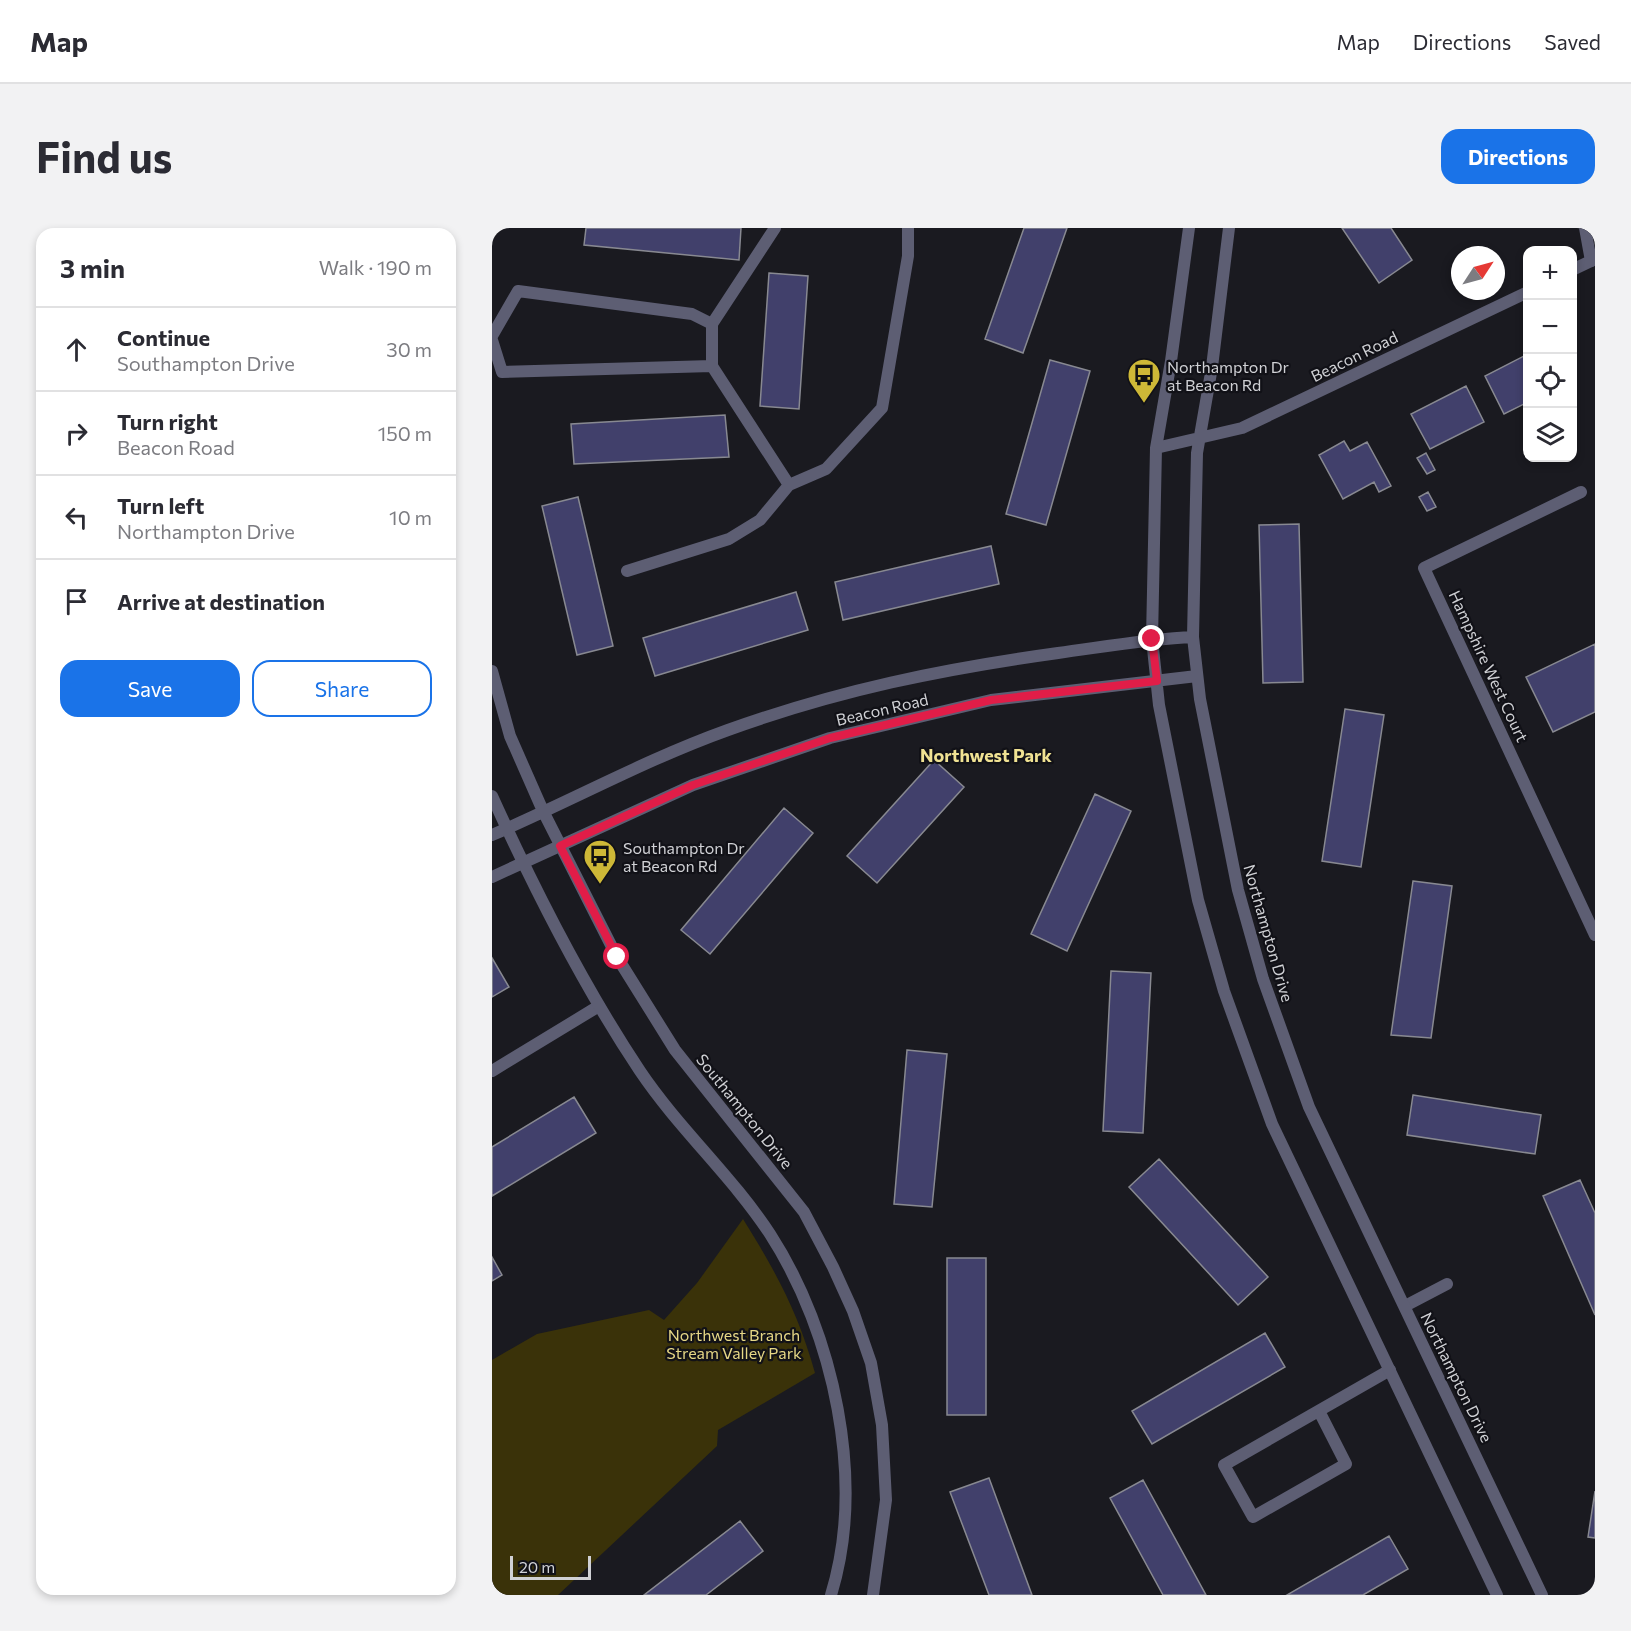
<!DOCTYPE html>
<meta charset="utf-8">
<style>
body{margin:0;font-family:Commissioner,sans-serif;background:#f2f2f3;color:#2b2b33}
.controls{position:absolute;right:18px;top:18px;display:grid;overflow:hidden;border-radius:12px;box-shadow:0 3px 9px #0003}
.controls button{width:54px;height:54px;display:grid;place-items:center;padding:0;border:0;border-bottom:2px solid #e1e1e2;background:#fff;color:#2b2b33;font:30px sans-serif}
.compass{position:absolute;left:959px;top:18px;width:54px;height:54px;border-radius:50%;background:#fff;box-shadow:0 3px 9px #0003;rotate:54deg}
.scale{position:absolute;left:18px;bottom:15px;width:81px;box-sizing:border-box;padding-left:6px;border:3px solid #d0d1d5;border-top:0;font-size:16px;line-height:21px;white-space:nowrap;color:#d0d1d5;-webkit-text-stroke:4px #111117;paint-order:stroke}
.stop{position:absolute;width:18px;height:18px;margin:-14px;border:4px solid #e11d48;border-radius:50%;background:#fff}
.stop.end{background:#e11d48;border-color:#fff;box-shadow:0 2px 6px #0008}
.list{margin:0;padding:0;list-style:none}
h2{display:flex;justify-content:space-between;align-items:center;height:78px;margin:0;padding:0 24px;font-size:26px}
h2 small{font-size:20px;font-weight:400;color:#7c7c81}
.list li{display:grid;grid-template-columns:39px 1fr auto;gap:18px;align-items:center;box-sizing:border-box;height:84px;padding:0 24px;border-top:2px solid #e1e1e2}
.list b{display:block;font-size:22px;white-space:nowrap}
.list p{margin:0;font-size:20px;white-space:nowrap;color:#7c7c81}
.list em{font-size:20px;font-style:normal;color:#7c7c81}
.actions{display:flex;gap:12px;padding:18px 24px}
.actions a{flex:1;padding:14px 0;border:2px solid #1a73e8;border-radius:18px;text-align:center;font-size:21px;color:#1a73e8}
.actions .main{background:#1a73e8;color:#fff}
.icon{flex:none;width:33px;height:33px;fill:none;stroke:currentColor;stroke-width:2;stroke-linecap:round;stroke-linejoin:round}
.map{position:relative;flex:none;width:1103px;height:1367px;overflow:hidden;border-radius:18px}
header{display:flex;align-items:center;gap:36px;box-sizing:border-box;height:84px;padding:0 30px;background:#fff;border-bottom:2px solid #e1e1e2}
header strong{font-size:28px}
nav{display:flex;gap:33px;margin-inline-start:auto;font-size:21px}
.intro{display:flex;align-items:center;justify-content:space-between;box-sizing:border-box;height:144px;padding:0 36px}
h1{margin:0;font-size:42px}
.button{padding:15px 27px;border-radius:18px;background:#1a73e8;color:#fff;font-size:21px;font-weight:700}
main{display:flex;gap:36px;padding:0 36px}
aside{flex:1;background:#fff;border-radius:18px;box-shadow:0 3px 9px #0003}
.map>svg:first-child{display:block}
</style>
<header>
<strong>Map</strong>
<nav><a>Map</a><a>Directions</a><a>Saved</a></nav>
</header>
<div class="intro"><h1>Find us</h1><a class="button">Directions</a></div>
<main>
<aside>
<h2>3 min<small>Walk · 190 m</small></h2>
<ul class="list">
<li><svg class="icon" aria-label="ahead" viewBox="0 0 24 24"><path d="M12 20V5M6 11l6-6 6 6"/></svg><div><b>Continue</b><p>Southampton Drive</p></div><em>30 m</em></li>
<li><svg class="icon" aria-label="right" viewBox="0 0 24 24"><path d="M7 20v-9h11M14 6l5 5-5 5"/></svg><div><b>Turn right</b><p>Beacon Road</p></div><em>150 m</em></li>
<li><svg class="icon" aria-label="left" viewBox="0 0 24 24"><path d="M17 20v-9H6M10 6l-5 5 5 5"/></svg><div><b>Turn left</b><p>Northampton Drive</p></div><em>10 m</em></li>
<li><svg class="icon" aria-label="arrive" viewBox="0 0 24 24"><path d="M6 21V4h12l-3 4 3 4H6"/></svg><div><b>Arrive at destination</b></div></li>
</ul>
<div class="actions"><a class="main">Save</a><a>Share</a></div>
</aside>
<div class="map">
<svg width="1103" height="1367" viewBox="0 0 1103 1367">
<rect width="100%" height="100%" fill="#1a1a20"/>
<path fill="#3a3209" d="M251,991C284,1044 306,1084 323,1145L226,1202L225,1218L66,1367H0V1132L45,1106L157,1082L172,1092L205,1055Z"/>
<path fill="#41406b" stroke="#888991" stroke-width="1.5" d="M94,0H249L247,32L92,17Z
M532,0H575L531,125L493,111Z
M850,0H899L920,32L887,55Z
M277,45L316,48L307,181L268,178Z
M1036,126V174L1012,186L993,148Z
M558,132L598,143L554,297L514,286Z
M974,158L992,194L938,221L919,186Z
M233,187L237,229L82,236L79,196Z
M852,213L858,223L875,214L899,258L887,264L882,254L851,271L827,227Z
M934,225L943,242L935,246L925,230Z
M936,264L944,279L935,283L927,269Z
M86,269L121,418L85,427L50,278Z
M807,296L811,454L771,455L767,297Z
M499,318L507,356L351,392L343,354Z
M304,364L316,402L163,448L151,410Z
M1103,416V484L1061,504L1034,449Z
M853,481L892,487L869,639L830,633Z
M442,532L472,559L385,655L355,628Z
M603,566L639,583L575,723L539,706Z
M292,580L321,605L218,726L189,702Z
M921,653L960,658L939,810L899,807Z
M0,730L17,759L0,769Z
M619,743L659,745L651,905L611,903Z
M415,822L455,826L440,979L402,976Z
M921,867L1049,887L1043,926L915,907Z
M82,869L104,905L0,968V919Z
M667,931L776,1049L746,1077L637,959Z
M1088,952L1103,985V1087L1051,968Z
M0,1029L10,1047L0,1053Z
M455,1030H494V1187H455Z
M773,1105L793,1139L660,1216L640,1183Z
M497,1250L540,1367H497L458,1264Z
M651,1252L714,1367H671L618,1270Z
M1103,1263V1310L1096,1309Z
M248,1293L271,1323L214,1367H152Z
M897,1308L916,1341L871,1367H795Z"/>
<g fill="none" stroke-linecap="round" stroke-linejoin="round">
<path stroke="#5d5e73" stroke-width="12" d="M283,0L220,96V138L297,257
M1093,0L1099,33
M0,108L26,63L200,86L220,96
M0,112L10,144L220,138
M135,343L237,311L268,292L297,257L334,241L390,180L416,28V0
M0,843L107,778
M913,1078L955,1056
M827,1183L854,1236L761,1289L732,1237C788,1205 843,1173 898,1142"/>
<path stroke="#5d5e73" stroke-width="12" d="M697,0L679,133L664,220L660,411L667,477L706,672L732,763L780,896L1005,1367
M737,0L720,139L705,225L701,409L708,471L746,662L771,751L817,879L1050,1367
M1080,42L1103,31
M664,220L750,200L1036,64
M1089,264L932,340L1103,707
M0,443L18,508L51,583L125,729L183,822L312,984L341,1039L361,1083L379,1135L390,1197L394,1272L381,1367
M0,568C43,663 90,756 148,843C187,901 240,948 278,1006C342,1105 374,1253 339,1367
M0,607C79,573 155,531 236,502C347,462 450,441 566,425C611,419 655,411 701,409
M0,649L201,557L338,510L499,472L705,448"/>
</g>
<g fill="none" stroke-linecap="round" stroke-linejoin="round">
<path stroke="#e11d48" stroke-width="8" d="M125,729L68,618L201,557L338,510L499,472L665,453L660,411"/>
</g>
<defs>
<g id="bus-pin" transform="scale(1.725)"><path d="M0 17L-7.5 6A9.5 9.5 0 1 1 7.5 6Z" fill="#ceb837" stroke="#111117"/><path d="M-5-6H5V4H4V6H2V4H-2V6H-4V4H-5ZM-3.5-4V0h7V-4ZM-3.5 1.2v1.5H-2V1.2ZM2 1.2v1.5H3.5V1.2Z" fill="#111"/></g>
</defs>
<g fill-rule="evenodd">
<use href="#bus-pin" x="652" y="147"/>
<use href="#bus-pin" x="108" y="628"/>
</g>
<g text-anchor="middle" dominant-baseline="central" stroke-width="4.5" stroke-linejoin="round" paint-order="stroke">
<g font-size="16" fill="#d0d1d5" stroke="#111117">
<text transform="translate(862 128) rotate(-26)">Beacon Road</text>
<text transform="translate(997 438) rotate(65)">Hampshire West Court</text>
<text transform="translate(390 481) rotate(-13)">Beacon Road</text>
<text transform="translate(777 705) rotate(74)">Northampton Drive</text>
<text transform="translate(253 883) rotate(51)">Southampton Drive</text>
<text transform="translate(965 1149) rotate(64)">Northampton Drive</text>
</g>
<g font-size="16" fill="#d0d1d5" stroke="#111117" text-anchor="start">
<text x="675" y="138">Northampton Dr<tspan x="675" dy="18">at Beacon Rd</tspan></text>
<text x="131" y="619">Southampton Dr<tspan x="131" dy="18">at Beacon Rd</tspan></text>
</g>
<g font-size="16" fill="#e6d786" stroke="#111117">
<text x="242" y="1106">Northwest Branch<tspan x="242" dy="18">Stream Valley Park</tspan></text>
</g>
<g font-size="18" font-weight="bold" fill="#f0e293" stroke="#111117">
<text x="494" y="527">Northwest Park</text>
</g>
</g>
</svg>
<div class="controls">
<button>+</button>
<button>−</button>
<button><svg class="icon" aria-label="locate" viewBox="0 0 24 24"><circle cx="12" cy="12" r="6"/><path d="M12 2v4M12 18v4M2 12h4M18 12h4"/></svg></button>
<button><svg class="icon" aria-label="layers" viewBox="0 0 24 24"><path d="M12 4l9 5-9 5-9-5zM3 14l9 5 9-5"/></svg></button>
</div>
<svg class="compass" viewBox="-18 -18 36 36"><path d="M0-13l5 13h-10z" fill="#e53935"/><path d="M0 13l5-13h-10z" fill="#7c7c81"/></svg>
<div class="scale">20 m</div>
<div class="stop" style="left:125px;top:729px"></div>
<div class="stop end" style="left:660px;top:411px"></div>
</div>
</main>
